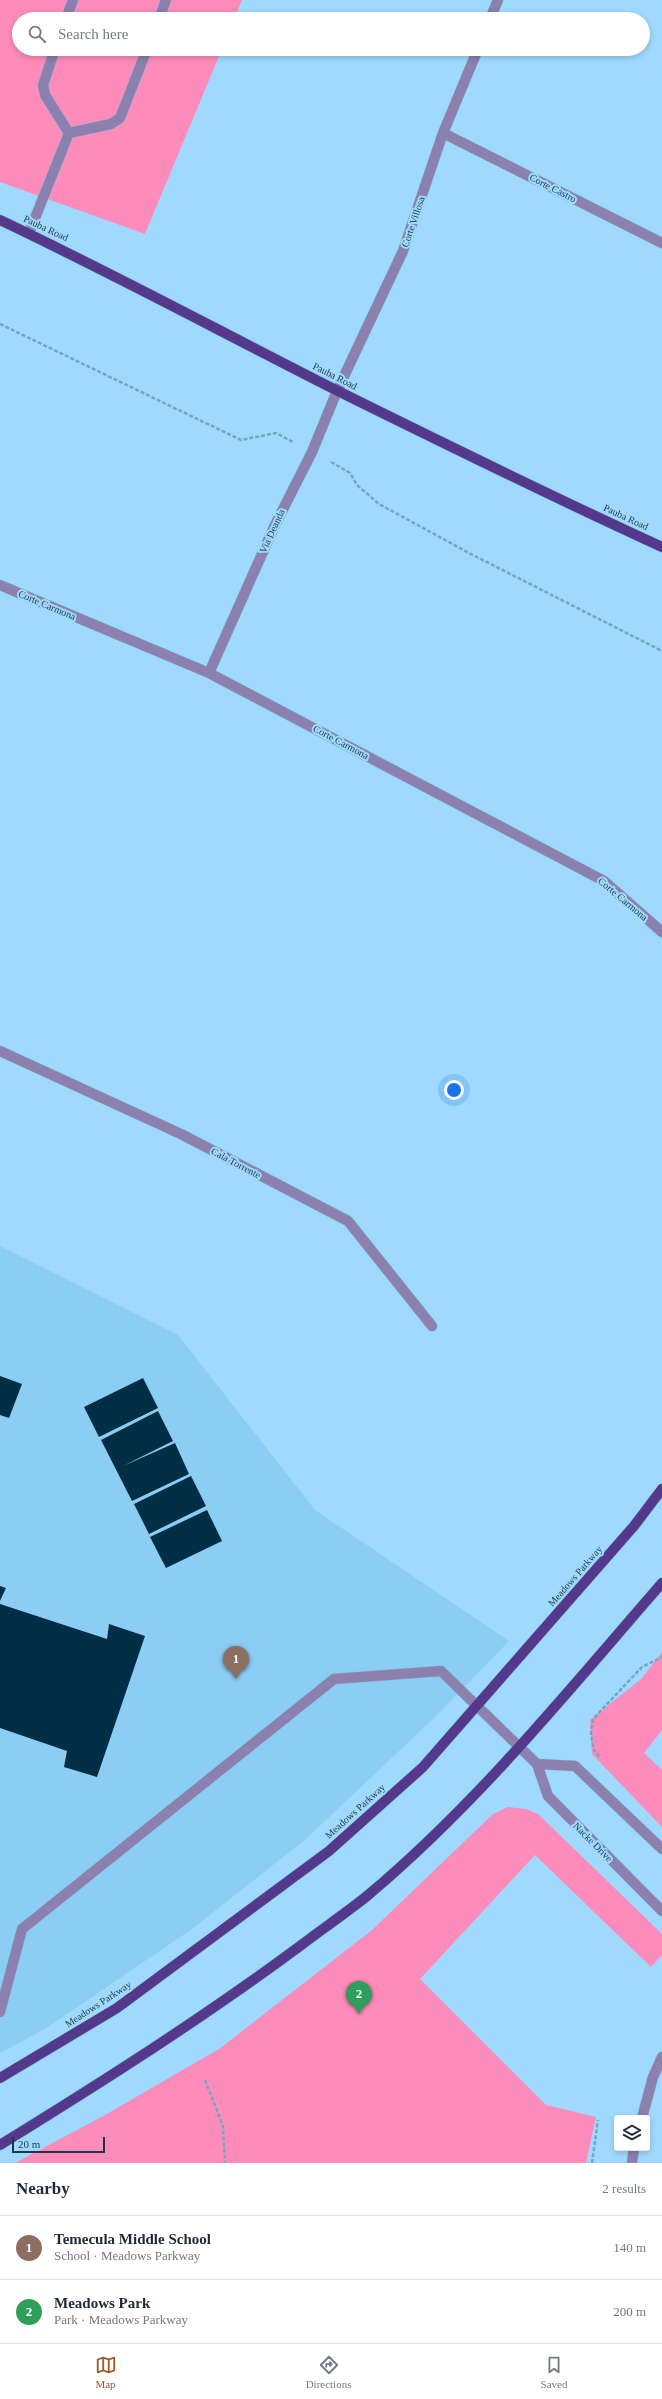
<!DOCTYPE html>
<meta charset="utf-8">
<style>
body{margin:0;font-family:Georgia,serif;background:#f6f6f7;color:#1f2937}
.controls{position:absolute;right:12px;bottom:12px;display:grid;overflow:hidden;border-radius:4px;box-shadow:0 2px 6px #0003}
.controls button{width:36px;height:36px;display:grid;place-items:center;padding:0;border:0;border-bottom:1px solid #e0e1e3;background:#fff;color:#1f2937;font:20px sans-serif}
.scale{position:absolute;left:12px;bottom:10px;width:93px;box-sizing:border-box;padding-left:4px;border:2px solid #1f3745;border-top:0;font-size:11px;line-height:14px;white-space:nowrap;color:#1f3745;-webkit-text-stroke:3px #9fdafe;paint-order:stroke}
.you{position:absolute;left:454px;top:1090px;width:14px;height:14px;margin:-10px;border:3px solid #fff;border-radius:50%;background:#1a73e8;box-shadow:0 0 0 6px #1a73e833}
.badge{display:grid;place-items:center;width:26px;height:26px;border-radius:50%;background:#9c5a28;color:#fff;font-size:13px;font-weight:700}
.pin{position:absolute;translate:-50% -33px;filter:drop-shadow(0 1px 2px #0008)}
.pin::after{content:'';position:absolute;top:21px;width:14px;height:12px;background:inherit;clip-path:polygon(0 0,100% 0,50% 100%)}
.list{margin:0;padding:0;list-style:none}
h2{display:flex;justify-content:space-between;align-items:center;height:52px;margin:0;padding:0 16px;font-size:17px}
h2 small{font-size:13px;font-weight:400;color:#747a83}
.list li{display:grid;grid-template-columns:26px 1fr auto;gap:12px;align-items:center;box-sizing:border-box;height:64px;padding:0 16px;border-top:1px solid #e0e1e3}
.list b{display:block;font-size:15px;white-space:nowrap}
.list p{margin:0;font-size:13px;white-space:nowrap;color:#747a83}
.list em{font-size:13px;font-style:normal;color:#747a83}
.icon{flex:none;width:22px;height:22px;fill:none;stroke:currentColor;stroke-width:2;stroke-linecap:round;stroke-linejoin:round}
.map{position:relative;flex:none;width:662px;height:2163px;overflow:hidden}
.search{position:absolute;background:#fff;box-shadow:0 2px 6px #0003;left:12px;right:12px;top:12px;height:44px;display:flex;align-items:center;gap:10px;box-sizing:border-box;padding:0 14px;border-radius:22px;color:#747a83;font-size:15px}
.sheet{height:180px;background:#fff}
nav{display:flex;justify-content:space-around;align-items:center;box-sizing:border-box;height:56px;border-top:1px solid #e0e1e3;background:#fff;font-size:11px;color:#747a83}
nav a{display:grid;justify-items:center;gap:2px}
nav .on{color:#9c5a28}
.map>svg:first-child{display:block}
</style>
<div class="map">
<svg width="662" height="2163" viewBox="0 0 662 2163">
<rect width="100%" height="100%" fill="#9fdafe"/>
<path fill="#8bcdf3" d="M0,1246L178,1335L315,1510L509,1641L436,1716L306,1839L192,1929L45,2029L0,2053Z"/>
<path fill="#fe8cbb" d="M0,0H242L234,19H19V49H222L145,234L0,182Z
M662,1652V1730L644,1753L662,1770V1827L592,1754L590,1720L641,1679Z
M508,1807L526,1809L538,1814L662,1934V1955L651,1967L535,1855L420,1979L546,2105L596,2117L586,2163H15L105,2115L219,2049L372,1930L493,1814Z"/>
<path fill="#002e44" d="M0,1376L22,1384L9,1418L0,1415Z
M143,1378L158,1408L99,1437L84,1407Z
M158,1411L173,1441L123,1466L175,1443L189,1474L132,1501L101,1440Z
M191,1476L206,1506L149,1534L134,1504Z
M207,1510L222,1541L166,1568L150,1537Z
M0,1586L6,1588L0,1601Z
M0,1604L107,1639L109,1624L145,1636L97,1777L64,1767L67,1751L0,1728Z"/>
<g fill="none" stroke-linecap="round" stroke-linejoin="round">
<g stroke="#83b6d5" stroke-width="11">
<path id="minor" d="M66,19L73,0
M159,19L166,0
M490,19L498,0
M55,49L43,85L45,95L69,133
M69,133L111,124L120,118L147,49
M443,133L662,243
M29,233L69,133
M0,585L209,673L604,881L662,932
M209,673L275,525L312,452L337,391L403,251L443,133L478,49
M0,1051L183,1135L348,1221L432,1326
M537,1764L575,1766L662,1849
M0,2012L22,1929L334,1679L441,1671L537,1764L548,1796L662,1911
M642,2118L653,2077L662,2057
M632,2163L634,2148"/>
</g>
<g stroke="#83b6d5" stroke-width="11">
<path id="major" d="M0,220C114,274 225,334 338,391C445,444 553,497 662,547
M0,2078L117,2008L329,1851L423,1767L634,1526L662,1489
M0,2145C102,2082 203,2018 300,1946C322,1929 346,1913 367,1896C478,1803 568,1691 662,1583"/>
</g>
<path stroke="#76a5c2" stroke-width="2.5" stroke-dasharray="4 2" stroke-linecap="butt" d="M0,324L241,440L276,433L293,442
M331,462L350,473L357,485L379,504L469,553L662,651
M599,1757L594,1750L591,1734L593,1719L642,1667L662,1657
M205,2080L223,2126L225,2163
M592,2163L598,2120"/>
<use href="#minor" stroke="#8b80ae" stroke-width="10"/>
<use href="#major" stroke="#53388b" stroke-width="10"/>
</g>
<g text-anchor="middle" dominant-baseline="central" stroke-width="4" stroke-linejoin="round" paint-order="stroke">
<g font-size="10" fill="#1f3745" stroke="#9fdafe">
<text transform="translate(553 188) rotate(27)">Corte Castro</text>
<text transform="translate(413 222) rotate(-71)">Corte Villosa</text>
<text transform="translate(46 228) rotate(25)">Pauba Road</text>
<text transform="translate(335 376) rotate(27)">Pauba Road</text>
<text transform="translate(626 517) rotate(25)">Pauba Road</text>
<text transform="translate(272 531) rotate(-65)">Via Deanda</text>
<text transform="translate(47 605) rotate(23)">Corte Carmona</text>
<text transform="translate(341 742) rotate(28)">Corte Carmona</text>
<text transform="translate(623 899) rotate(40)">Corte Carmona</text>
<text transform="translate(236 1163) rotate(28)">Cala Torrente</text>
<text transform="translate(575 1576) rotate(-49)">Meadows Parkway</text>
<text transform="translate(355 1811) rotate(-42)">Meadows Parkway</text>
<text transform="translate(593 1842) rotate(45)">Nacke Drive</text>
<text transform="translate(98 2004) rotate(-33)">Meadows Parkway</text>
</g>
</g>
</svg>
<div class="controls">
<button><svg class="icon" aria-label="layers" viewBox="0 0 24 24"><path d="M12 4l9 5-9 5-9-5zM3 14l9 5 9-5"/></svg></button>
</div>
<div class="scale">20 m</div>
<div class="you"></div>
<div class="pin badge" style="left:236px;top:1679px;background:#8d6e63">1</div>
<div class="pin badge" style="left:359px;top:2014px;background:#2e9e5b">2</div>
<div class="search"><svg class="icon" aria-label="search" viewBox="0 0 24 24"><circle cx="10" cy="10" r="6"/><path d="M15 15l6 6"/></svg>Search here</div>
</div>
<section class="sheet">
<h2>Nearby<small>2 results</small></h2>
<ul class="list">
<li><span class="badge" style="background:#8d6e63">1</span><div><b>Temecula Middle School</b><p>School · Meadows Parkway</p></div><em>140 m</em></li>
<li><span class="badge" style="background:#2e9e5b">2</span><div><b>Meadows Park</b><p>Park · Meadows Parkway</p></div><em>200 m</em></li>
</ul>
</section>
<nav>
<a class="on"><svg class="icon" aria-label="map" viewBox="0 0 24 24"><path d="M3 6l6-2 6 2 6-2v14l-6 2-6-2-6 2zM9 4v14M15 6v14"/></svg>Map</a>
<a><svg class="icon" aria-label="directions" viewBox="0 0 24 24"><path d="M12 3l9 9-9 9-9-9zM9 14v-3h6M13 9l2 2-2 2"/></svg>Directions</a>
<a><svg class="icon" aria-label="saved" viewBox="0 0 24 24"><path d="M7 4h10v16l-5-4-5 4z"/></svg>Saved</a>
</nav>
